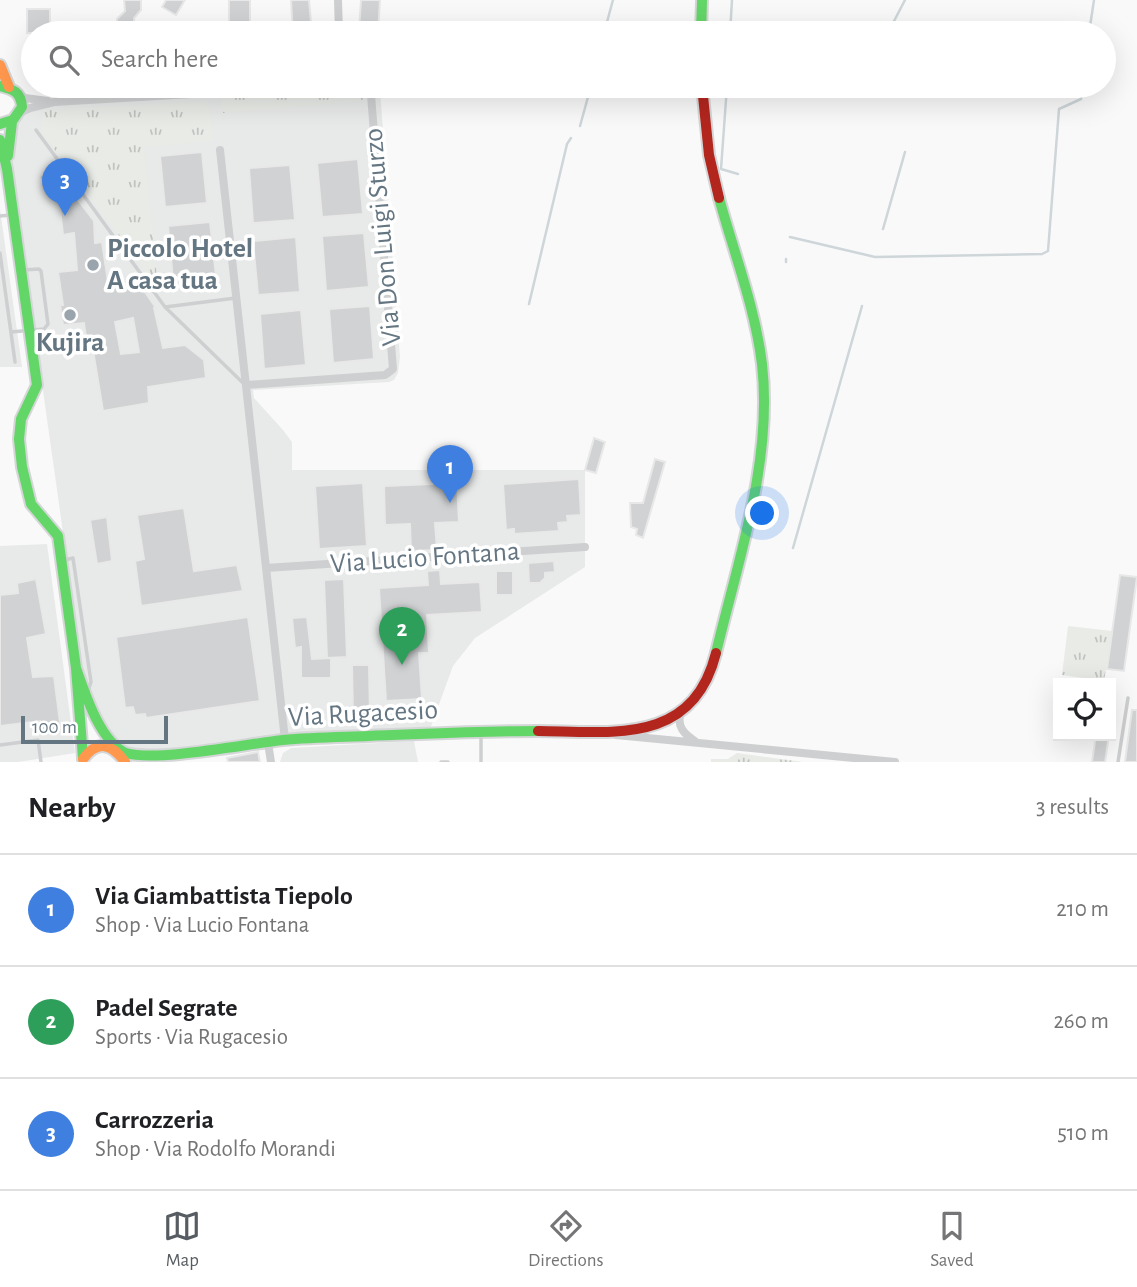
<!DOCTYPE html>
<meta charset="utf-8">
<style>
body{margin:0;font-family:"Alegreya Sans",sans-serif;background:#f6f6f6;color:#202124}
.controls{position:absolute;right:21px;bottom:21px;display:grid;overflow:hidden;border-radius:0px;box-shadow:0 7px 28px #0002}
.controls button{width:63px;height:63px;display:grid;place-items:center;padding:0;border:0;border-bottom:2px solid #e0e0e0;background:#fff;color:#202124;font:35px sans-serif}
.scale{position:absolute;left:21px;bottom:18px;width:147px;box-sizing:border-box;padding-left:7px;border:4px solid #657683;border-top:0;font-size:19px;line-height:24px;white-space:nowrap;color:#657683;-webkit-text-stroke:5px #fff;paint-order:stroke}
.you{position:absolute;left:763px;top:514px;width:24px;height:24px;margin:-18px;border:5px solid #fff;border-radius:50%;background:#1a73e8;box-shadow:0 0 0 10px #1a73e833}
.badge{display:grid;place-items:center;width:46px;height:46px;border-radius:50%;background:#565c61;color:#fff;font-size:23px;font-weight:700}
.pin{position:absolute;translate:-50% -58px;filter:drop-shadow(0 2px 4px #0008)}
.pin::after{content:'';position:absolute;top:37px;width:24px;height:21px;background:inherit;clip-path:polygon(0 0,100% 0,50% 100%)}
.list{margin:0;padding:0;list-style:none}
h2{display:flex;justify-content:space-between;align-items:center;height:91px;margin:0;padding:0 28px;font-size:30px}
h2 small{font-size:23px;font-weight:400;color:#757577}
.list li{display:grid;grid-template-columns:46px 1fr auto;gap:21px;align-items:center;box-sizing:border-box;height:112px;padding:0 28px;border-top:2px solid #e0e0e0}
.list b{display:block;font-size:26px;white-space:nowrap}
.list p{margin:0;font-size:23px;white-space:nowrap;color:#757577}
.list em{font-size:23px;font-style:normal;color:#757577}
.icon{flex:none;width:38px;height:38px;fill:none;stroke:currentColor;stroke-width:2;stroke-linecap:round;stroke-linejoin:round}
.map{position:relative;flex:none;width:1137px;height:762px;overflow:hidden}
.search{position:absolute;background:#fff;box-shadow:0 7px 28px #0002;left:21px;right:21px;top:21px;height:77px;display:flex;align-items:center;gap:18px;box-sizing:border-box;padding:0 24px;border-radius:38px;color:#757577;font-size:26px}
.sheet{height:427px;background:#fff}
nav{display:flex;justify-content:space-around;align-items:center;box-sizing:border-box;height:98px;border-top:2px solid #e0e0e0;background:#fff;font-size:19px;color:#757577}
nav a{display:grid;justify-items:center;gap:4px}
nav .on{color:#565c61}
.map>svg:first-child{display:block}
</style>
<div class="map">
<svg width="1137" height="762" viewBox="0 0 1137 762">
<defs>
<pattern id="grass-tufts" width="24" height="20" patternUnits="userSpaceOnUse" patternTransform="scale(1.75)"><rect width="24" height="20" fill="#e8ebe6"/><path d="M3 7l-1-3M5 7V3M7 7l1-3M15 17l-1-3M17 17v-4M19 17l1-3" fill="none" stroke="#c0c3c0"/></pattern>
</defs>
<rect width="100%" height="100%" fill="#f9f9f9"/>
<path fill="#e8e9e9" d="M359,87L365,90H380L400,357L398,373L394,380L389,382L253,390L254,398L283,430L292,442V470H585V567L475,638L453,666L430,729L163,754L130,750L115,739L89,692L82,667L12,171L10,145L17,121L23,114L55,104Z
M0,209L22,367H0Z
M47,544L75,753L18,762H0V546Z
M414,741L418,762H280L283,753L291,748Z"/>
<path fill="url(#grass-tufts)" d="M362,91L363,101L223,113L221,98Z
M202,102L210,109L213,141L144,147L158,288L43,134V114L47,110Z
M1068,626L1112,631L1104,681L1062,675Z
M737,753L803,762H711V759H728Z"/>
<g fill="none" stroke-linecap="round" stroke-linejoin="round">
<path stroke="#ced6d9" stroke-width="2.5" d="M892,25L905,0
M604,33L613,0
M730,33L732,0
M1089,33L1094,0
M727,86L721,169L738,174
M580,126L591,86
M883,229L905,152
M790,237L875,257L1042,254L1048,251L1059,109L1081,99L1082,86
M786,262V259
M529,304L567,144L571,138
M793,548L862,306"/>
</g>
<path fill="#d0d2d3" stroke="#e8e8e8" stroke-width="2" fill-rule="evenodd" d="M124,0H141V10L134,18L135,33H118L117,19L125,11Z
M166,0H185L176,15L162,7Z
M229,0H250V26H254V33H232L231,30H229Z
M293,0H309L312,33H293L291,1Z
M361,0H380L378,33H361L359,30Z
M27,9H50V33H27Z
M202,152L207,203L165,207L160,156Z
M358,159L363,214L322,217L317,163Z
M290,165L295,220L253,223L249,168Z
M52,166L94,221L95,243L102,242L108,282L136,279L156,308H154L163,348L185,345L204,360L206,378L148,387L149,403L103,411L92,344L87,345L84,323L63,325L60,305H63L58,272L77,270L74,233L63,235L58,191L53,195L39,177ZM133,318L139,352L121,354L115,322Z
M210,222L216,276L173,280L168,226Z
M364,233L369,287L326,291L322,236Z
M296,237L300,292L258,295L253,241Z
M370,306L374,359L333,363L329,309Z
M301,310L306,365L264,369L260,314Z
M594,438L605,442L596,473L585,470Z
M655,459L665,462L643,538L636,535L637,529L631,527L630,503H643Z
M579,479L581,515L567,516L568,522L558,523L559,531L514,534V529L506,530L503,484Z
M363,483L367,546L319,549L315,486Z
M457,483L459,522L435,523L437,550L411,551L410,524L385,525L384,486Z
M184,508L194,571L237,565L243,591L141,606L135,561L144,559L137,515Z
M107,517L112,561L97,564L90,520Z
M554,561L555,572L545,573V578L540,583H529L528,563Z
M440,570L441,584L480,582L482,612L427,615L429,653H419L422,699L386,701L379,588L428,585L427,571Z
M496,571H513V595H496Z
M1120,575L1137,577L1124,671L1107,669Z
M36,579L46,634L27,638L33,677L54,676L61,730L42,733L40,721L0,726V595L18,593L17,583Z
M344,579L347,657L327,658L324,580Z
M248,617L260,701L146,718L145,714L135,715L133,707L125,708L116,637Z
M307,617L312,659L331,658V678H301V647L295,648L292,618Z
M352,665H369L370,715L353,716Z
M1132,710H1137V762H1125Z
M1096,736H1109L1105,762H1092Z
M258,752L260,762H228L227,758Z"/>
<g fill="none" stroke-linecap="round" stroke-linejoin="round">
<g stroke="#d5d6d7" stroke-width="14">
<path id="fast" d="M701,33L702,0
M0,86C13,89 21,92 22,107L13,120L0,124
M0,140L7,169L37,385L21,419L19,439L22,467L31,504L58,536L76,668L83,758
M8,156L12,122
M716,653C738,560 773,461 762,364C755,307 734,253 719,198
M76,668C85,693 100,742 126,753C157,762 246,744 283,740C311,737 340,737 368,736C425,734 481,731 538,731"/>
</g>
<g stroke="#d5d6d7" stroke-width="14">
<path id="slow" d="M0,65L9,87
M83,759C98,739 112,744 125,762"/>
</g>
<g stroke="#d5d6d7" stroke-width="14">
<path id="jam" d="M702,86L709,155L719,198
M538,731C614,732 693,745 716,653"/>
</g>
<path stroke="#cecfd0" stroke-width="3.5" d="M36,130L165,307L242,382
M0,216L11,215
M0,253L15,362
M165,307L236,298
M11,332L44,329L48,324L41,271L39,269L23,270
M65,560L73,558L91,682L88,691
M481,733V762
M0,745L38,740L41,762
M441,762H448
M1118,762L1128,698"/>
<path stroke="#cecfd0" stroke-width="8" d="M338,0L339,33
M19,94L25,98L48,101
M21,112L30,108L54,102L330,86
M220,150L285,740
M246,385L385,375L393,369L371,95L363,86
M266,568L585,547
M681,712C676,726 684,734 695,741
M616,735L895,762
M268,743L271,762"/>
<use href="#fast" stroke="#63d668" stroke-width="10"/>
<use href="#slow" stroke="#ff974d" stroke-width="10"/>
<use href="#jam" stroke="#b3261e" stroke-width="10"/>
</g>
<g fill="#99a4ac" stroke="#fff" stroke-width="2.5">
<circle cx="93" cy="265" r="7"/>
<circle cx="70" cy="315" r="7"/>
</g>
<g text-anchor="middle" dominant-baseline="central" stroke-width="7" stroke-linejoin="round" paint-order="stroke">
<g font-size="28" fill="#657683" stroke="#fff">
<text transform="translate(383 237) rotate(-95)">Via Don Luigi Sturzo</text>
<text transform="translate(425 558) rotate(-4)">Via Lucio Fontana</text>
<text transform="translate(363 714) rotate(-3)">Via Rugacesio</text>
</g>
<g font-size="28" font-weight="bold" fill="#657683" stroke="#fff" text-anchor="start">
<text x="107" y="249">Piccolo Hotel<tspan x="107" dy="32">A casa tua</tspan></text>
<text x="70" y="343" text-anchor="middle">Kujira</text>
</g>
</g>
</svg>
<div class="controls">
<button><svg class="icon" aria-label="locate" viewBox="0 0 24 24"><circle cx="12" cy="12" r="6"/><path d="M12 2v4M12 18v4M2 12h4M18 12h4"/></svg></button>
</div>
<div class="scale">100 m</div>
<div class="you"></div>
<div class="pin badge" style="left:450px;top:503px;background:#3f7fe0">1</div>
<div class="pin badge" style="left:402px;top:665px;background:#2e9e5b">2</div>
<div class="pin badge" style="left:65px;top:216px;background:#3f7fe0">3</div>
<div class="search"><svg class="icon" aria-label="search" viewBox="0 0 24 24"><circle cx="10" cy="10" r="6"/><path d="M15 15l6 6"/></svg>Search here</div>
</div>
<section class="sheet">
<h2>Nearby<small>3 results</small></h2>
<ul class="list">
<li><span class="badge" style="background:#3f7fe0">1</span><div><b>Via Giambattista Tiepolo</b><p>Shop · Via Lucio Fontana</p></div><em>210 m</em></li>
<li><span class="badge" style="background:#2e9e5b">2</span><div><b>Padel Segrate</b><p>Sports · Via Rugacesio</p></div><em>260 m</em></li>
<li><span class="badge" style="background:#3f7fe0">3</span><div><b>Carrozzeria</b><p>Shop · Via Rodolfo Morandi</p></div><em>510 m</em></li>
</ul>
</section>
<nav>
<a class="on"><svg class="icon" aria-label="map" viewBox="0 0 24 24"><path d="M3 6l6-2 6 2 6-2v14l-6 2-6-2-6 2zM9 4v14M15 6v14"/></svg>Map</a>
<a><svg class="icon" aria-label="directions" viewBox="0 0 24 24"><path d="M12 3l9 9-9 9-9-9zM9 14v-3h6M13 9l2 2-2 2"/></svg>Directions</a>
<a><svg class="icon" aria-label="saved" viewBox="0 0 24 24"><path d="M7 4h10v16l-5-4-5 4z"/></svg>Saved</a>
</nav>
